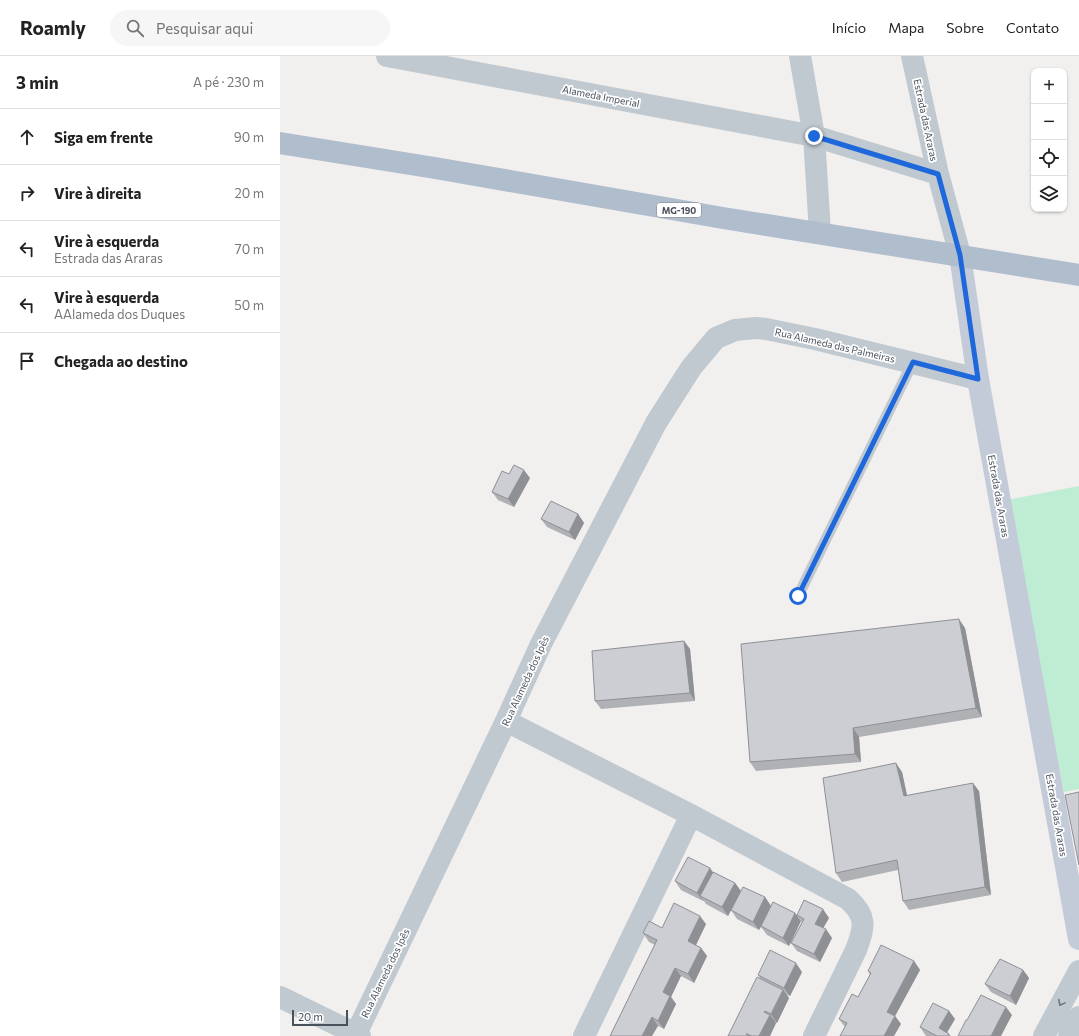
<!DOCTYPE html>
<html lang="pt">
<meta charset="utf-8">
<style>
body{margin:0;font-family:Commissioner,sans-serif;background:#f6f6f6;color:#222}
.controls{position:absolute;right:12px;top:12px;display:grid;overflow:hidden;border-radius:8px;box-shadow:0 1px 3px #0004}
.controls button{width:36px;height:36px;display:grid;place-items:center;padding:0;border:0;border-bottom:1px solid #e0e0e0;background:#fff;color:#222;font:20px sans-serif}
.scale{position:absolute;left:12px;bottom:10px;width:56px;box-sizing:border-box;padding-left:4px;border:2px solid #48515c;border-top:0;font-size:11px;line-height:14px;white-space:nowrap;color:#48515c;-webkit-text-stroke:3px #fff;paint-order:stroke}
.stop{position:absolute;width:12px;height:12px;margin:-9px;border:3px solid #1f68db;border-radius:50%;background:#fff}
.stop.end{background:#1f68db;border-color:#fff;box-shadow:0 1px 4px #0008}
.list{margin:0;padding:0;list-style:none}
h2{display:flex;justify-content:space-between;align-items:center;height:52px;margin:0;padding:0 16px;font-size:17px}
h2 small{font-size:13px;font-weight:400;color:#767676}
.list li{display:grid;grid-template-columns:26px 1fr auto;gap:12px;align-items:center;box-sizing:border-box;height:56px;padding:0 16px;border-top:1px solid #e0e0e0}
.list b{display:block;font-size:15px;white-space:nowrap}
.list p{margin:0;font-size:13px;white-space:nowrap;color:#767676}
.list em{font-size:13px;font-style:normal;color:#767676}
.icon{flex:none;width:22px;height:22px;fill:none;stroke:currentColor;stroke-width:2;stroke-linecap:round;stroke-linejoin:round}
.map{position:relative;flex:none;width:799px;height:980px;overflow:hidden}
header{display:flex;align-items:center;gap:24px;box-sizing:border-box;height:56px;padding:0 20px;background:#fff;border-bottom:1px solid #e0e0e0}
header strong{font-size:19px}
nav{display:flex;gap:22px;margin-inline-start:auto;font-size:14px}
.search{width:280px;height:36px;background:#f6f6f6;display:flex;align-items:center;gap:10px;box-sizing:border-box;padding:0 14px;border-radius:22px;color:#767676;font-size:15px}
main{display:flex}
aside{flex:1;background:#fff}
.map>svg:first-child{display:block}
</style>
<header>
<strong>Roamly</strong>
<div class="search"><svg class="icon" aria-label="search" viewBox="0 0 24 24"><circle cx="10" cy="10" r="6"/><path d="M15 15l6 6"/></svg>Pesquisar aqui</div>
<nav><a>Início</a><a>Mapa</a><a>Sobre</a><a>Contato</a></nav>
</header>
<main>
<aside>
<h2>3 min<small>A pé · 230 m</small></h2>
<ul class="list">
<li><svg class="icon" aria-label="ahead" viewBox="0 0 24 24"><path d="M12 20V5M6 11l6-6 6 6"/></svg><div><b>Siga em frente</b></div><em>90 m</em></li>
<li><svg class="icon" aria-label="right" viewBox="0 0 24 24"><path d="M7 20v-9h11M14 6l5 5-5 5"/></svg><div><b>Vire à direita</b></div><em>20 m</em></li>
<li><svg class="icon" aria-label="left" viewBox="0 0 24 24"><path d="M17 20v-9H6M10 6l-5 5 5 5"/></svg><div><b>Vire à esquerda</b><p>Estrada das Araras</p></div><em>70 m</em></li>
<li><svg class="icon" aria-label="left" viewBox="0 0 24 24"><path d="M17 20v-9H6M10 6l-5 5 5 5"/></svg><div><b>Vire à esquerda</b><p>AAlameda dos Duques</p></div><em>50 m</em></li>
<li><svg class="icon" aria-label="arrive" viewBox="0 0 24 24"><path d="M6 21V4h12l-3 4 3 4H6"/></svg><div><b>Chegada ao destino</b></div></li>
</ul>
</aside>
<div class="map">
<svg width="799" height="980" viewBox="0 0 799 980">
<rect width="100%" height="100%" fill="#f2efef"/>
<path fill="#bfedd3" d="M799,430V733L784,736L727,444Z"/>
<g fill="none" stroke-linecap="round" stroke-linejoin="round">
<path stroke="#c0c9d0" stroke-width="11" d="M518,540L633,306"/>
<path stroke="#c0c9d0" stroke-width="22" d="M107,0L534,80L658,118
M520,0L534,80L540,177
M632,0L658,118L680,199
M226,665L411,759L568,843C587,860 585,871 576,894L534,980
M0,941L80,980
M75,980L226,665L261,588L376,367L411,312L436,282L455,274L476,272L486,273L535,283L698,323
M304,980L411,759
M764,980L799,915
M789,980L799,961"/>
<path stroke="#c2cbd7" stroke-width="22" d="M680,199L698,323L799,883"/>
<path stroke="#b0bdcd" stroke-width="22" d="M0,87L155,112L443,162L799,219"/>
</g>
<path fill="#afb1b5" d="M229,418L250,422L234,451L218,444L212,436Z
M298,458L304,467L295,484L267,471L261,463Z
M685,572L702,661L579,681L581,706L476,715L470,706Z
M404,585L410,593L415,645L321,653L315,645Z
M622,716L627,739L699,735L711,839L629,854L623,845L618,814L562,826L556,817Z
M430,812L433,816L455,827L461,835L452,852L485,841L491,850L487,858L515,857L521,865L509,890L487,879L481,871L479,874L457,863L451,854L448,860L426,848L424,845H423L401,834L395,825Z
M517,859L549,862L543,872L552,882L540,906L517,895L511,887L522,866Z
M426,868L416,889L421,892L427,900L414,927L401,920L391,941L396,948L384,973L378,970L330,980L375,889L369,886L363,877L382,872Z
M634,905L640,914L615,960L621,968L565,971L559,963L578,941L590,919L588,915Z
M743,914L749,922L736,949L711,936L705,928Z
M522,916L510,940L507,939L509,942L497,967L495,966L496,967L490,980H448L480,922L478,919Z
M669,955L675,963L667,976L671,980H646L640,971Z"/>
<path fill="#8f9094" d="M244,414L250,422L234,451L228,443Z
M298,458L304,467L295,484L289,476Z
M679,563L685,572L702,661L696,652Z
M404,585L410,593L415,645L410,637Z
M573,672L579,681L581,706L575,698Z
M616,707L622,716L629,749L624,740Z
M693,727L699,735L711,839L705,831Z
M430,812L435,821L420,840L423,845L417,837Z
M455,827L461,835L448,860L442,851Z
M485,841L491,850L479,874L473,866Z
M543,853L549,862L541,876L535,868Z
M515,857L521,865L509,890L503,882Z
M420,860L426,868L414,893L408,885Z
M546,873L552,882L540,906L534,898Z
M421,892L427,900L414,927L408,918Z
M634,905L640,914L615,960L621,968L614,980H604L607,956Z
M516,907L522,916L510,940L504,932Z
M395,912L401,920L391,941L396,948L384,973L378,965L383,936Z
M743,914L749,922L736,949L730,940Z
M503,934L509,942L497,967L491,958Z
M726,951L732,959L721,980H711Z
M485,955L489,961L490,959L496,967L490,980H479Z
M669,955L675,963L665,980L659,972Z
M372,961L378,970L372,980H362Z"/>
<path fill="#ccced3" stroke="#8f9094" d="M234,409L244,414L228,443L212,436L222,415L229,418Z
M271,445L298,458L289,476L261,463Z
M679,563L696,652L573,672L575,698L470,706L461,588Z
M404,585L410,637L315,645L312,595Z
M616,707L624,740L693,727L705,831L623,845L617,804L556,817L543,722Z
M799,736V809L785,739Z
M408,801L430,812L417,837L395,825Z
M433,816L455,827L442,851L420,840Z
M463,831L485,841L473,866L451,854Z
M524,844L543,853L535,868L546,873L534,898L511,887L524,863L517,859Z
M493,846L515,857L503,882L481,870Z
M394,847L420,860L408,885L421,892L408,918L395,912L383,936L390,940L378,965L372,961L362,980H330L377,884L363,877L369,865L382,872Z
M601,889L634,905L607,956L615,960L604,980H560L567,967L559,963L572,938L578,941L591,917L588,915Z
M490,894L516,907L504,932L478,919Z
M720,903L743,914L730,940L705,928Z
M477,921L503,934L491,958L485,955L484,956L490,959L479,980H472L467,978H466L470,980H448Z
M701,939L726,951L711,980H678L686,964H687Z
M653,947L669,955L659,972L669,978L668,980H657L640,971Z"/>
<defs><path id="oneway-chevron" d="M-2-3.5L2.5 0L-2 3.5" fill="none" stroke-width="1.6" stroke-linecap="round" stroke-linejoin="round"/></defs>
<use stroke="#6c757f" href="#oneway-chevron" transform="translate(781 947) rotate(118)"/>
<g fill="none" stroke-linecap="round" stroke-linejoin="round">
<path stroke="#1f68db" stroke-width="5" d="M518,540L633,306L698,323L680,199L658,118L534,80"/>
</g>
<g text-anchor="middle" dominant-baseline="central" stroke-width="3.5" stroke-linejoin="round" paint-order="stroke">
<rect fill="#fff" stroke="#7f858d" stroke-width="1" x="377" y="147" width="44" height="14" rx="3"/>
<g font-size="9" font-weight="bold" fill="#48515c">
<text x="399" y="154">MG-190</text>
</g>
<g font-size="10" fill="#48515c" stroke="#fff">
<text transform="translate(321 40) rotate(11)">Alameda Imperial</text>
<text transform="translate(646 64) rotate(78)">Estrada das Araras</text>
<text transform="translate(555 289) rotate(13)">Rua Alameda das Palmeiras</text>
<text transform="translate(719 440) rotate(80)">Estrada das Araras</text>
<text transform="translate(245 625) rotate(-65)">Rua Alameda dos Ipês</text>
<text transform="translate(777 759) rotate(80)">Estrada das Araras</text>
<text transform="translate(105 917) rotate(-64)">Rua Alameda dos Ipês</text>
</g>
</g>
</svg>
<div class="controls">
<button>+</button>
<button>−</button>
<button><svg class="icon" aria-label="locate" viewBox="0 0 24 24"><circle cx="12" cy="12" r="6"/><path d="M12 2v4M12 18v4M2 12h4M18 12h4"/></svg></button>
<button><svg class="icon" aria-label="layers" viewBox="0 0 24 24"><path d="M12 4l9 5-9 5-9-5zM3 14l9 5 9-5"/></svg></button>
</div>
<div class="scale">20 m</div>
<div class="stop" style="left:518px;top:540px"></div>
<div class="stop end" style="left:534px;top:80px"></div>
</div>
</main>
